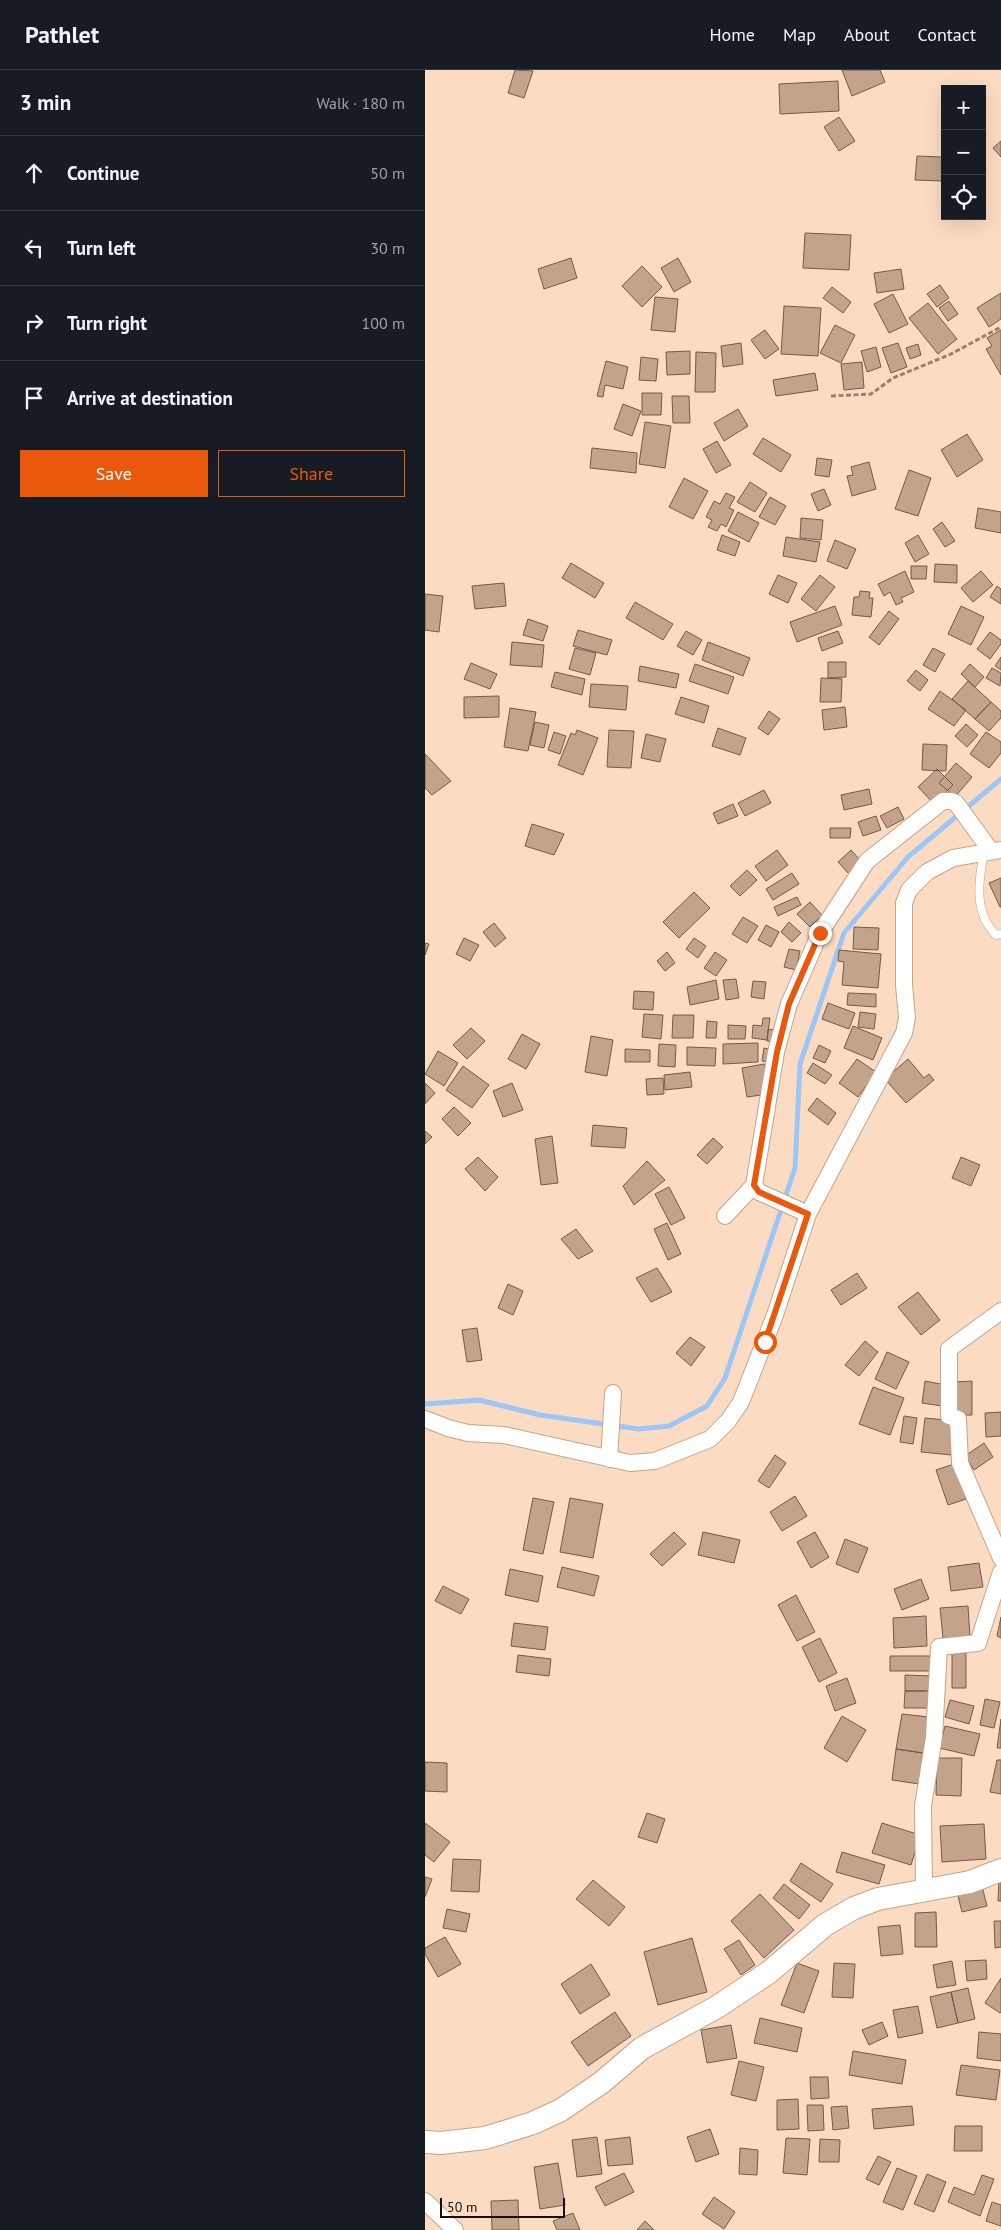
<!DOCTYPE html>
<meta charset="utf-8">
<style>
body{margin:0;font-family:"PT Sans",sans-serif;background:#20242c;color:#f1f3f6}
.controls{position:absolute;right:15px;top:15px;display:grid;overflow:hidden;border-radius:0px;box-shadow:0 5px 20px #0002}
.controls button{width:45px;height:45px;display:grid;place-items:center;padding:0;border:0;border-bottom:1px solid #363941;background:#171b24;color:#f1f3f6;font:25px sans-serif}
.scale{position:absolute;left:15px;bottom:12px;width:125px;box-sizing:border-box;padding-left:5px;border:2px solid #190f06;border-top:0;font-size:14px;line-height:18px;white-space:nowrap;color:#190f06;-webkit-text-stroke:4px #fcdbc3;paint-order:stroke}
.stop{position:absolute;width:15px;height:15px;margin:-11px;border:4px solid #ea580c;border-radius:50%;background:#fff}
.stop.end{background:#ea580c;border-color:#fff;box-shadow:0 1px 5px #0008}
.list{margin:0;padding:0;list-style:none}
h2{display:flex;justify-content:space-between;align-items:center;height:65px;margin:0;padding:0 20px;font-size:21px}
h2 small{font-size:16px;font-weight:400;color:#9ea1a6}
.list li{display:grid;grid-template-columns:32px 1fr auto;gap:15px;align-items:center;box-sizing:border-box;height:75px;padding:0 20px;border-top:1px solid #363941}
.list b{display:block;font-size:19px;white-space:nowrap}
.list em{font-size:16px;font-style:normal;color:#9ea1a6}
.actions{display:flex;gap:10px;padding:15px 20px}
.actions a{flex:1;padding:11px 0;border:1px solid #ea580c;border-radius:0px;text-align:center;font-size:18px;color:#ea580c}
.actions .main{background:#ea580c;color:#fff}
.icon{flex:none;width:28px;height:28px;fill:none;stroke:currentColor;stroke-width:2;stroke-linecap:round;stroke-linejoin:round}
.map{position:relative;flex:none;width:576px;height:2160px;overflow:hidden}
header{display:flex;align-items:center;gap:30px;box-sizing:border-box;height:70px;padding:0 25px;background:#171b24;border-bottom:1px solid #363941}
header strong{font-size:24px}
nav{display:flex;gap:28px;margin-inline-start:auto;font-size:18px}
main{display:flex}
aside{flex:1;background:#171b24}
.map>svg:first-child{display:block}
</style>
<header>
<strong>Pathlet</strong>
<nav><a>Home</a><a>Map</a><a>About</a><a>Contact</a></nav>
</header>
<main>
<aside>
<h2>3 min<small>Walk · 180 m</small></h2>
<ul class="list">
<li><svg class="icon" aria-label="ahead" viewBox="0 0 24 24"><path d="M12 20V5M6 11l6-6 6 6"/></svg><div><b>Continue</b></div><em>50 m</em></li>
<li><svg class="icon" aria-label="left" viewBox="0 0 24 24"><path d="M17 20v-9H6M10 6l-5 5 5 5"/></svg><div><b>Turn left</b></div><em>30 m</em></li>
<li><svg class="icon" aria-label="right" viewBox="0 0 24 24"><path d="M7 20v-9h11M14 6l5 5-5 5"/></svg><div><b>Turn right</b></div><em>100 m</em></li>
<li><svg class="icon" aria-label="arrive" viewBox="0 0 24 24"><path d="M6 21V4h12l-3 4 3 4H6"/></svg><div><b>Arrive at destination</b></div></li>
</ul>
<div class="actions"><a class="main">Save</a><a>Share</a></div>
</aside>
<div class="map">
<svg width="576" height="2160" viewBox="0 0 576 2160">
<rect width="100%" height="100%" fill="#fcdbc3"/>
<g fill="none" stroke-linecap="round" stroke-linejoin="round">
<path stroke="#9cc6f6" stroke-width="5" d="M0,1334L54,1330L115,1345L214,1359L244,1356L282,1336L300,1308L370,1098L375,994L419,863L483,787L576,709"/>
</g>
<path fill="#c3a38c" stroke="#765a45" d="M90,0L108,1L99,28L83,23Z
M417,0H455L460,12L427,26Z
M413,11L414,41L355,44L354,14Z
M414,47L430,71L414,81L399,57Z
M576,71V87L568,78Z
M492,86L518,87L517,111L490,110Z
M380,163L426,165L424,200L378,198Z
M146,188L152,208L119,219L113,199Z
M253,188L266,212L249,222L236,198Z
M217,196L237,217L217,237L197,216Z
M476,199L479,219L452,223L449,203Z
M515,215L524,228L512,237L502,224Z
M407,217L426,232L418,243L398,228Z
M576,223V249L564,257L552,238Z
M468,224L483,254L464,263L449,234Z
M230,227L253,229L250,262L226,260Z
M524,231L533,244L523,251L514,238Z
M503,233L532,269L513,284L484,248Z
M359,236L396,238L393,286L356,284Z
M410,255L430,265L416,293L395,283Z
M340,260L354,279L340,289L326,270Z
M576,260V305L561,279L567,276L562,268Z
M316,273L318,294L298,297L296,276Z
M473,273L482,297L466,303L457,278Z
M493,274L496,285L485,289L481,278Z
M451,277L456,297L442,302L436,281Z
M265,281V304L242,305L241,282Z
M271,282L291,283L290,322H270Z
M216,287L233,289L231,311L214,310Z
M181,291L203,297L198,319L180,315L178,327L172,326Z
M437,292L439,318L419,320L416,294Z
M390,303L393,320L351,326L348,310Z
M217,323H237L236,345H217Z
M247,326H264L265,353H248Z
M198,334L216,341L207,366L189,359Z
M313,339L323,356L299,371L289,353Z
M220,352L246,356L240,398L214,394Z
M542,364L558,390L532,407L516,380Z
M338,368L366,385L356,402L328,384Z
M292,371L306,395L291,403L278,379Z
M167,378L212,383L211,403L165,398Z
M392,388L407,390L404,407L390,405Z
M444,392L451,419L427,426L422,406L428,405L426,397Z
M484,400L506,408L493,446L470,439Z
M259,408L283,421L268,449L244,437Z
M325,412L342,423L330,442L312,432Z
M399,419L406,435L393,441L386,424Z
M301,423L310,427L304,438L309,440L301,457L296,454L292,461L283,457L287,450L281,447L289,431L295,434Z
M345,427L361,436L350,455L334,447Z
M553,438L576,442V463L550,458Z
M313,442L334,453L324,472L303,461Z
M376,448L398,450L396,470L375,468Z
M517,452L530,471L520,477L508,459Z
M297,465L315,472L310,486L292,480Z
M493,465L504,484L490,492L480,473Z
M361,467L395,472L391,492L358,486Z
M410,470L431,479L422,499L402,491Z
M146,493L179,513L170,528L137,508Z
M510,494L532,495V513L509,512Z
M486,496H502L501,509H486Z
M480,501L489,522L476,528L478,532L471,535L465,522L459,526L453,514Z
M556,501L568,515L548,532L536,518Z
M353,505L372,513L363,533L344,524Z
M395,505L410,517L391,541L376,529Z
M79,513L81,536L50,539L47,516Z
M572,516L576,519V534L565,527Z
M435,521L445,522L444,528H448L446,547L427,545L429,527H434Z
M0,524L18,526L14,562L0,560Z
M210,532L248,554L238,570L201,548Z
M410,536L417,555L372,572L365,552Z
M536,536L559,547L546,575L523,564Z
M464,541L474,549L454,575L444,567Z
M103,549L123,556L118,571L98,565Z
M153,560L187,570L182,585L148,576Z
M261,561L277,570L268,585L252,576Z
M413,561L418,573L397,581L393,568Z
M565,562L576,570V574L565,589L552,579Z
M87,572L119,575L117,597L85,595Z
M283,572L325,588L318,606L277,590Z
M150,578L171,583L165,605L144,599Z
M508,578L520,584L510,602L498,595Z
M576,587V600L570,596Z
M403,592H421V607L403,608Z
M46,593L72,604L65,619L39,609Z
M270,594L309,607L303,624L264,611Z
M545,594L559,607L550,617L536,604Z
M215,596L254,604L251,618L213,611Z
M567,598L576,603L575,616L561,608Z
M491,600L503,610L495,621L482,611Z
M130,602L160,609L157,625L126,617Z
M396,608L417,609L416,632H395Z
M543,611L566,632L550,649L527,629Z
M166,614L203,616L201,640L164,637Z
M515,621L541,640L529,656L503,639Z
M74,626V647L39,648V627Z
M256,627L284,636L279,653L250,644Z
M566,632L576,641V648L564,661L550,649Z
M420,637L422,657L399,660L397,640Z
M85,638L111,642L103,681L79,677Z
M344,641L355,649L343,665L333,658Z
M110,652L124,655L119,678L105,675Z
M541,654L553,665L542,677L530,666Z
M293,658L321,668L315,685L287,676Z
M152,660L173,668L158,705L133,695L146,663L150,665Z
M184,660L209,661L206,698L182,697Z
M129,662L141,666L135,684L123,680Z
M561,662L576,672V683L564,698L545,684Z
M221,664L241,669L235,692L216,688Z
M498,674L522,675L521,701L497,700Z
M0,684L26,711L7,725L0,718Z
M531,693L547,707L530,727L514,713Z
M512,699L528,715L509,734L493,717Z
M444,719L447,734L419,740L416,725Z
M339,720L346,733L320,746L313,733Z
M308,734L313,746L293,754L288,743Z
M473,737L479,749L462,758L455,746Z
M451,746L456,760L438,766L433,752Z
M107,754L139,764L129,785L100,776Z
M405,758H426L425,768H405Z
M352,780L363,795L341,811L330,796Z
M426,780L437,792L424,804L413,792Z
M322,800L332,810L315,826L305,816Z
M367,803L374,814L348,830L341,819Z
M576,808V837H575L564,813Z
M269,822L285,838L254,868L238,852Z
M372,827L376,835L353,846L349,837Z
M385,832L397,845L385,857L372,844Z
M318,847L333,856L322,873L307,864Z
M364,852L376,863L367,872L356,862Z
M69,853L81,868L70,877L58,862Z
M341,855L354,862L346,877L333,870Z
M429,857L454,858L453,880L428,879Z
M39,868L54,875L45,891L31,884Z
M269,868L281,876L273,888L261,879Z
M0,873L4,874L0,885Z
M364,879L375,881L371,900L359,897Z
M414,880L456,884L453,918L417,915L419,892L413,891Z
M242,882L250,893L240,901L232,891Z
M290,882L302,890L291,906L279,898Z
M311,909L314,928L301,930L298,910Z
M291,910L294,929L265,935L262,917Z
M328,911L341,912L339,929L326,927Z
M209,921L229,922L228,940L208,939Z
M423,923L451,924V937L422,935Z
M403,933L430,943L424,959L397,949Z
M435,942L451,944L449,959L433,957Z
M219,944L238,945L236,969L217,967Z
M248,945H269L268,968H247Z
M338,948H345L342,970L327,968L328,955L337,956Z
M282,951L292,952L291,968H281Z
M303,955L321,956L320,969H303Z
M428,956L457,968L448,990L419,978Z
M46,958L60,971L42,989L28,975Z
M343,959L355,961L353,973L342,971Z
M97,964L115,974L101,999L83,989Z
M166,966L188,970L182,1006L160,1002Z
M333,973V992L298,994V974Z
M234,974L251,975L250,997L233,996Z
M394,975L406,981L400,993L388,988Z
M262,977L291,978L290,996L262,995Z
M339,978L348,980L346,992L337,991Z
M200,979L225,980V992H200Z
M13,981L33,993L19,1016L0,1004Z
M432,989L451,1002L433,1027L414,1013Z
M483,989L499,1008L504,1004L509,1010L481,1033L460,1009Z
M388,993L407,1005L400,1014L382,1003Z
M339,994L344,1024L322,1027L317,998Z
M38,996L64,1015L47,1038L21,1020Z
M265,1002L267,1017L240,1020L239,1005Z
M238,1008L239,1024L222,1025L221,1009Z
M0,1013L10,1023L0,1034Z
M87,1013L98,1040L78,1047L68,1021Z
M392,1028L411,1043L403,1055L383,1040Z
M29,1037L46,1053L33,1066L17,1049Z
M168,1055L202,1058L200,1078L166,1076Z
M0,1061L7,1067L0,1074Z
M127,1066L133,1113L116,1115L110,1069Z
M288,1068L298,1077L282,1094L272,1085Z
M53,1087L73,1107L60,1121L40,1099Z
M536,1087L555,1095L546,1116L527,1108Z
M222,1091L240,1110L209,1135L198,1116Z
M244,1117L260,1148L246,1155L230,1124Z
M242,1153L256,1184L243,1190L229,1159Z
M151,1159L168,1181L153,1189L136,1169Z
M232,1198L247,1222L226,1232L211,1208Z
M432,1203L442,1218L416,1235L406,1220Z
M83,1214L98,1221L88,1245L73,1238Z
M493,1222L515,1250L496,1265L473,1237Z
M52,1258L57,1290L42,1292L37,1260Z
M265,1267L280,1277L266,1296L251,1283Z
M440,1271L453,1282L434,1306L420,1295Z
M462,1282L484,1292L471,1319L450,1309Z
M500,1311L521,1315L517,1336L497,1333Z
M547,1311V1345H529V1312Z
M448,1317L479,1328L465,1365L434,1354Z
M576,1342V1366L561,1367L560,1343Z
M479,1346L492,1348L488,1374L475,1372Z
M500,1348L531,1351L527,1385L496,1382Z
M559,1373L568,1387L549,1400L540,1386Z
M350,1385L361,1393L344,1418L333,1411Z
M529,1394L541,1429L523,1435L511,1400Z
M370,1426L382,1446L357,1461L345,1442Z
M108,1428L129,1432L118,1484L98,1480Z
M145,1428L178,1434L168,1488L135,1482Z
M249,1462L261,1474L237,1496L225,1484Z
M278,1462L315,1470L309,1493L273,1485Z
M390,1462L404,1487L386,1498L372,1472Z
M420,1469L443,1478L433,1503L411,1494Z
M554,1493L558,1517L526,1521L523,1497Z
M137,1497L174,1506L169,1526L132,1517Z
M85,1499L118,1506L113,1532L80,1525Z
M496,1509L504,1529L477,1540L469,1519Z
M18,1516L44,1529L36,1544L10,1531Z
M371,1525L390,1562L372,1571L353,1535Z
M543,1536L545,1567L518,1568L515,1538Z
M501,1546L502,1576L469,1578L468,1548Z
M576,1547V1568L572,1566Z
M89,1553L123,1557L120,1580L86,1576Z
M395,1568L412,1603L394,1612L377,1577Z
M541,1583V1618H527V1584Z
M93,1585L126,1589L124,1606L91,1602Z
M465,1586H506V1601H465Z
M480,1605L508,1606V1621H480Z
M422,1608L431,1633L410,1641L401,1616Z
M480,1621H508L507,1638H479Z
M560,1629L575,1632L569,1658L555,1655Z
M525,1630L549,1636L544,1654L520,1647Z
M477,1644L504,1647L498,1683L471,1679Z
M417,1646L441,1660L422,1692L399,1678Z
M576,1649V1678H572Z
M520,1656L555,1664L549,1686L514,1678Z
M471,1679L498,1683L494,1714L467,1710Z
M512,1688H537L536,1726L511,1725Z
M572,1690H576V1724L565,1722Z
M0,1692L22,1693V1722L0,1721Z
M222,1743L240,1749L232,1773L213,1767Z
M0,1753L25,1772L9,1792L0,1785Z
M457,1753L495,1765L486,1795L447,1783Z
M559,1754L561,1789L517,1792L515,1756Z
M417,1782L460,1795L454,1814L411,1802Z
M28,1789L56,1790L54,1822L26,1821Z
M376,1793L408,1814L396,1832L365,1811Z
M0,1807L7,1809L0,1827Z
M168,1810L200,1837L184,1856L151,1829Z
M574,1810H576V1831H573Z
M359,1814L385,1835L374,1849L348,1828Z
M557,1816L562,1836L537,1842L532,1822Z
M335,1824L369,1860L339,1888L306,1851Z
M22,1839L45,1844L41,1862L18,1858Z
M511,1842L512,1877H490V1843Z
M569,1851H576V1877L570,1878Z
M475,1855L478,1884L456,1886L453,1857Z
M20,1867L36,1894L13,1907L0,1884V1878Z
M267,1868L282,1922L233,1935L219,1882Z
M314,1870L330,1895L316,1905L299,1879Z
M561,1890L562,1909L542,1911L540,1891Z
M527,1891L531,1915L512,1918L508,1895Z
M372,1893L394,1901L379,1943L356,1935Z
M409,1893L430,1894L428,1928L407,1927Z
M166,1894L185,1925L155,1944L136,1914Z
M576,1908V1942L575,1943L560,1933Z
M543,1918L550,1949L533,1953L526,1922Z
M526,1922L533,1953L512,1958L505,1927Z
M493,1936L498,1963L473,1968L468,1940Z
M190,1942L206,1966L163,1996L146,1972Z
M335,1948L377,1958L372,1982L329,1973Z
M457,1952L463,1966L444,1975L437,1960Z
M306,1955L312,1988L282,1993L276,1960Z
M554,1962L576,1964V1991L552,1988Z
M428,1981L481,1990L477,2014L424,2005Z
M314,1991L339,1997L331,2031L306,2025Z
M536,1995L575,2000L571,2030L531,2025Z
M385,2007H403L404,2028L386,2029Z
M373,2029L374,2059L352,2060V2030Z
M382,2035H398L399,2060L383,2061Z
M422,2036L424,2058L408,2060L406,2037Z
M487,2036L489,2055L449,2059L447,2039Z
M530,2056H557V2081H529Z
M285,2059L294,2084L271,2092L262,2067Z
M172,2067L177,2104L152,2107L147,2070Z
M205,2067L208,2094L183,2096L180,2070Z
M361,2068L385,2069L382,2105L358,2103Z
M395,2069L415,2070L414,2092H394Z
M315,2078L333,2080L332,2105L314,2104Z
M453,2086L466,2092L454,2115L441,2109Z
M133,2093L140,2135L115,2139L109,2097Z
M472,2098L492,2106L478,2140L458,2132Z
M199,2103L209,2122L180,2136L170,2117Z
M502,2104L521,2112L509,2142L489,2134Z
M557,2105L569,2109L555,2146L523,2132L529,2117L549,2125Z
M289,2127L310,2142L299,2159L277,2144Z
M93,2130L94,2160H67L66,2131Z
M567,2132L576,2135V2156L561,2151Z
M148,2143L155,2160H132L128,2151Z
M220,2151L229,2160H212Z"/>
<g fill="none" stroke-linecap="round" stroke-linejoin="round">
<g stroke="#c3a48c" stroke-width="9">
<path id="lane" d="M559,783C553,812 549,843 571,865L576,864"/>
</g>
<g stroke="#c3a48c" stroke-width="18">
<path id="street" d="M383,1144L334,1122L329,1115L351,982L364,934L395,863L442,791L518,731H526L531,733L566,781
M300,1146L329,1115
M576,1241L524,1279V1346L533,1349L535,1393L576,1488
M0,1349L23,1358L43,1363L79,1365L205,1393L230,1391L285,1369L303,1351L316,1332L350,1245L383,1144L479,963L482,948L479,915V833L484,820L502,802L528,788L576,780
M184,1389L188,1323
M499,1821L498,1736L509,1667L514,1577L553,1573L576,1502
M0,2131L30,2160"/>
</g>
<g stroke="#c3a48c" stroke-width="24">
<path id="secondary" d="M0,2072L16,2073L60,2068L108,2053L136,2040L176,2013L217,1978L292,1937L343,1903L400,1855L429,1838L453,1829L545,1812L576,1800"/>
</g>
<path stroke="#988170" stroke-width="3" stroke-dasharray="5 2.5" stroke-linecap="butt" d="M406,326L446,324L468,308L526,284L576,257"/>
<use href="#lane" stroke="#fff" stroke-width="8"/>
<use href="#street" stroke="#fff" stroke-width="16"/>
<use href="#secondary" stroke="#fff" stroke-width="22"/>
</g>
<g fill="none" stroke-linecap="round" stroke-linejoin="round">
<path stroke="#ea580c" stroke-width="6" d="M340,1272L383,1144L334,1122L329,1115L352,982L364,934L395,863"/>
</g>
</svg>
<div class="controls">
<button>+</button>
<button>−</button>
<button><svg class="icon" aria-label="locate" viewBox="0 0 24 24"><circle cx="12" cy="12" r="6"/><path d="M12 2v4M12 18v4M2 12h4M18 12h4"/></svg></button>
</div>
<div class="scale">50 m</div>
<div class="stop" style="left:340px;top:1272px"></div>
<div class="stop end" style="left:395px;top:863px"></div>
</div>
</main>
